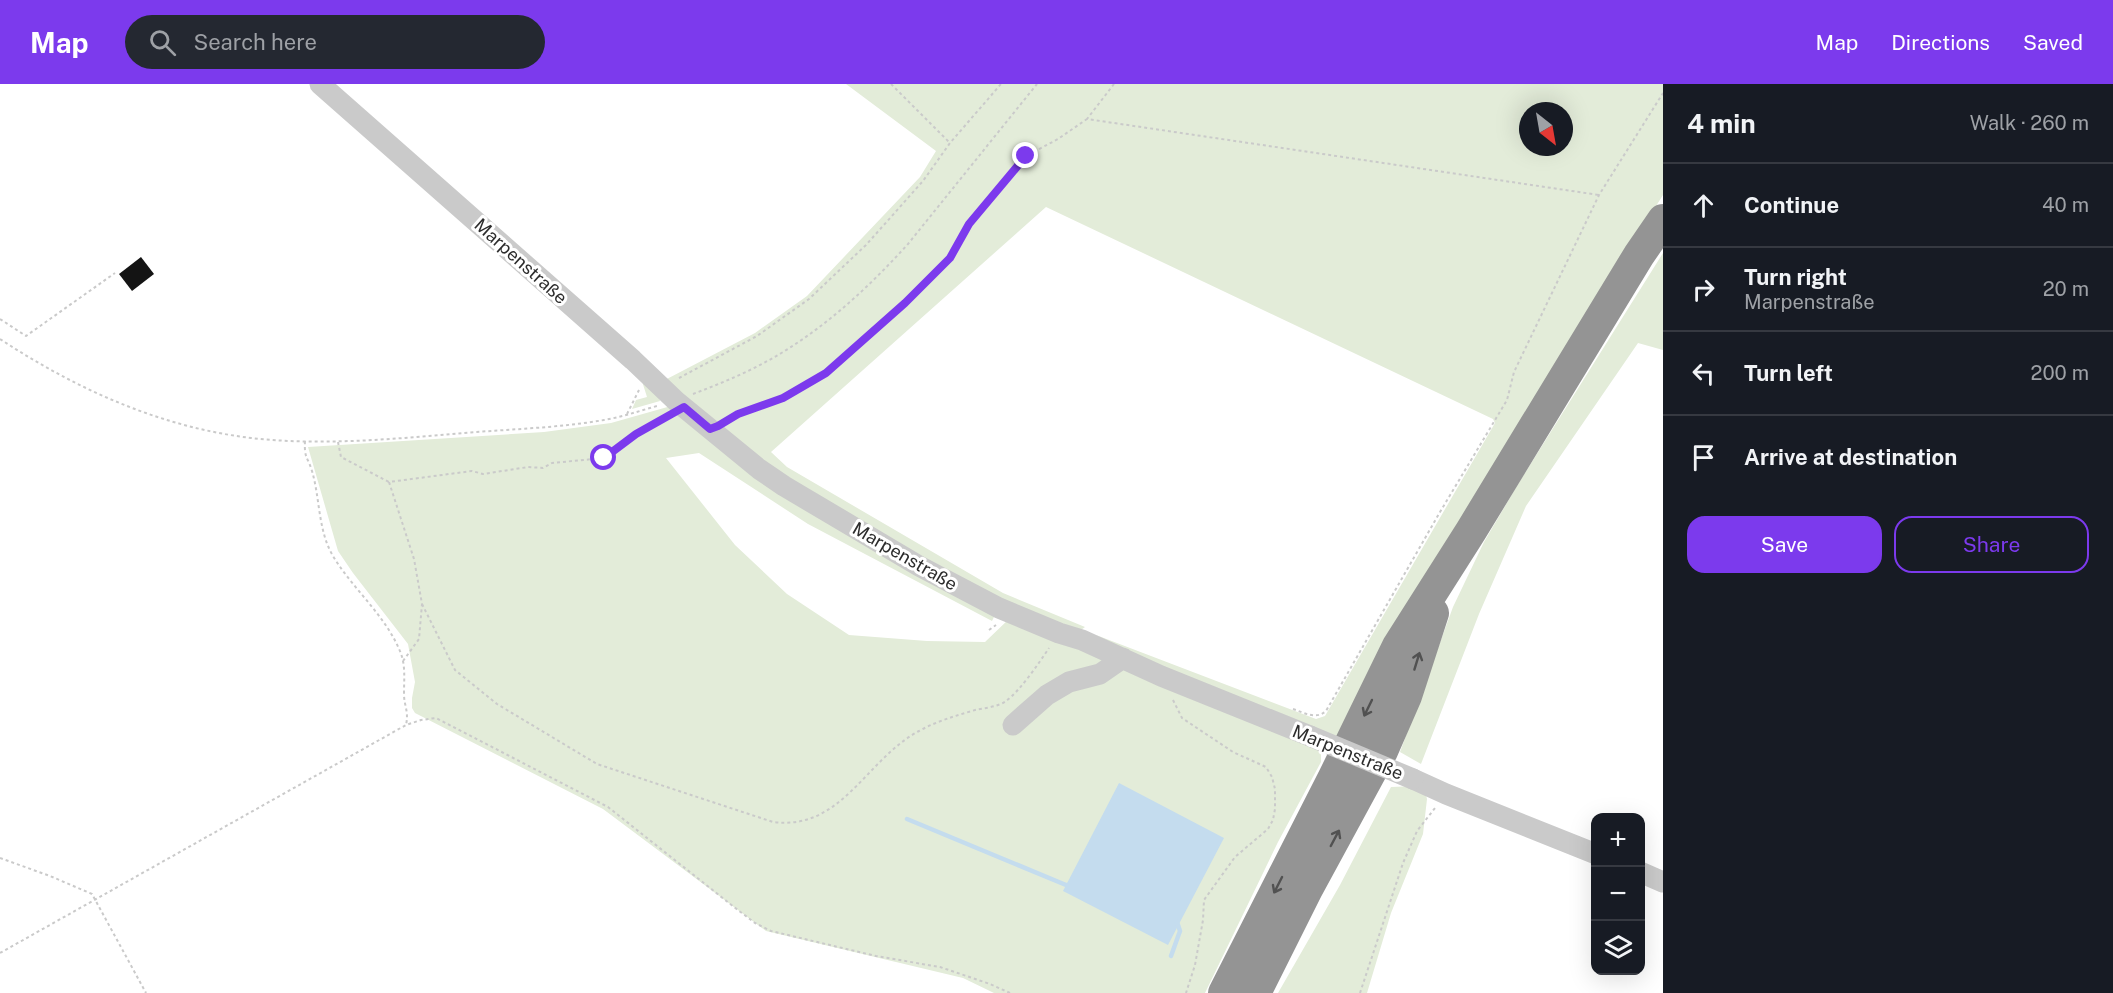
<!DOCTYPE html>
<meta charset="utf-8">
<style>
body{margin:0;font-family:"Public Sans",sans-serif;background:#242831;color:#f1f3f6}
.controls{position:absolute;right:18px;bottom:18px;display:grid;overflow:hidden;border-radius:12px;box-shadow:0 6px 24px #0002}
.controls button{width:54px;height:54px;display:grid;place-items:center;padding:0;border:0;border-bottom:2px solid #363941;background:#171b24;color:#f1f3f6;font:30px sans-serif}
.compass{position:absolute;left:1519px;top:18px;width:54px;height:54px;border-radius:50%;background:#171b24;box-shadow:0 6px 24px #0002;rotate:149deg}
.stop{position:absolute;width:18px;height:18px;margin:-14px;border:4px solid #7c3aed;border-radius:50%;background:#fff}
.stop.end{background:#7c3aed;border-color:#fff;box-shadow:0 2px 6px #0008}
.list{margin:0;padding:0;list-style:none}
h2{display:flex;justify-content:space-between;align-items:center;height:78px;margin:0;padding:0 24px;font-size:26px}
h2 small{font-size:20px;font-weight:400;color:#9ea1a6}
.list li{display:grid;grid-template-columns:39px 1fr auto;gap:18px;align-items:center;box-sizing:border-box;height:84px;padding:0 24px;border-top:2px solid #363941}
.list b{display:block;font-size:22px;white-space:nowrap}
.list p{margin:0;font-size:20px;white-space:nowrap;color:#9ea1a6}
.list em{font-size:20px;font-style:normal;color:#9ea1a6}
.actions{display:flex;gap:12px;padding:18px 24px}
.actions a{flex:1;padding:14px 0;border:2px solid #7c3aed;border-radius:18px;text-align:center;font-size:21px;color:#7c3aed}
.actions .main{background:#7c3aed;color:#fff}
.icon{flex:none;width:33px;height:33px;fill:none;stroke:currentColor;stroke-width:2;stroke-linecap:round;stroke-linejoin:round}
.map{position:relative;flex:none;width:1663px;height:909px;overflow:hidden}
header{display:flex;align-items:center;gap:36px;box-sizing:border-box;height:84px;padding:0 30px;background:#7c3aed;color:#fff}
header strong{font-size:28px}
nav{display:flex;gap:33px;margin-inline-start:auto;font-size:21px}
.search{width:420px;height:54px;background:#242831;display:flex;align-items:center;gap:15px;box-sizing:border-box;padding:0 21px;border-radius:33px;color:#9ea1a6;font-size:22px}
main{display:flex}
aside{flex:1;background:#171b24}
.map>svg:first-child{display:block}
</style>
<header>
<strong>Map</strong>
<div class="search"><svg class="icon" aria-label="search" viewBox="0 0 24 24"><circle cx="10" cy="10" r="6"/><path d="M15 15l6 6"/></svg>Search here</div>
<nav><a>Map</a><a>Directions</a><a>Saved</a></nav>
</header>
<main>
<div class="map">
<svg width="1663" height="909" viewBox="0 0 1663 909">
<rect width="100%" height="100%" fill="#fff"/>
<path fill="#e3ecd9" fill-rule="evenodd" d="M846,0H1663V111L1579,244L1337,656L1168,589L1096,551L1316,635L1325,632L1495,339L1493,335L1046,123L771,368L787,383L1003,509L1085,543L1081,546L1009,524L769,387L663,297L755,249L807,212L920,93L936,67ZM1528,27H1564V63H1528Z
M1663,169V266L1638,259L1526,422L1479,530L1421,680L1400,668L1453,523L1484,458L1518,400Z
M641,294L657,306L660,317L632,325L636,316L647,313Z
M671,322L997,527L992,537L808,440L699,369L666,374L735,461L787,510L849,551L927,557L985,558L1010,534L1315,662L1321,670V678L1278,758L1205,909H994L963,894L766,847L603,725L415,629L412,624V614L415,598L408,560L353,489L338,467L308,363L544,348L611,339Z
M1417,702L1425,707L1427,715L1423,750L1391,829L1367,909H1278L1340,801L1391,703Z"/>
<path fill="#c4dcee" d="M1119,699L1224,754L1168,861L1063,807Z"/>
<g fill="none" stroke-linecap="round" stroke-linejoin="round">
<path stroke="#c4dcee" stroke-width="4.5" d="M907,735L1066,801H1070
M1171,872L1180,847L1177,838"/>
</g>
<path fill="#141414" d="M141,173L154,190L132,207L119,190Z"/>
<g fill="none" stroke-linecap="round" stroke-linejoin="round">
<path stroke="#cacaca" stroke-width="2" stroke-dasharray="3 3" stroke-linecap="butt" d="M891,0L950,59
M1114,0L1087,35L1599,111
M0,235L26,252L115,189
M0,255C76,305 160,343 251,354C321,362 394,355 464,349C511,345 558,344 604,336C622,333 639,327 657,322
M679,294L757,252L809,215L866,161L923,97L950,59L1001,0
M693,310C722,299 751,287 778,271C827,242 870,202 908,160L1037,0
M627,330L639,306
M729,336L738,330L783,314L826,289L905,219L950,174L969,140L1026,72L1058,55L1087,35
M305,357C304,375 308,373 312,387C320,414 318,447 333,472C352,504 384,530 399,565C406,579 404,594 404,610C404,622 409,627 406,641
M338,358L341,373L389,398
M422,520L455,586L497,620L597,680L773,738C842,747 866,675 919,647C937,637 955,632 975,626C984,624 998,623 1006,617C1020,607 1039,579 1049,564
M989,546L996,541
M403,577L419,555L422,520L414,475L389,398L472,387L483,390L528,383L543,384L552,379L604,374L636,350L667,334
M1173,616L1182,634L1233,668L1266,683L1272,693L1275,705V725L1273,736L1268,745L1235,773L1204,816L1203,836L1195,881L1186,909
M1293,625C1305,629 1316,636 1326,627L1440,428L1507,316L1514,288L1599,111L1663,9
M0,774L50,792L92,810L146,909
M0,869L406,641L421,636L436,634L608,723L734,823L755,839L771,847L876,872L940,883L990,900L1010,909
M1360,909L1403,779L1417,747L1435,724"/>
<path stroke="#cacaca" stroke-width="21" d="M320,0L633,276L676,317L759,385L784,402L919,482L999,524L1059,549L1082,556L1161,592L1310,652
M1013,641L1047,611L1069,598L1100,590L1123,574
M1413,695L1446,710L1596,770
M1640,788L1663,798"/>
<path stroke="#949494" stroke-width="32" d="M1224,909L1334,693L1398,562L1471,447L1639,171L1663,136
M1255,909L1307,805L1382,667L1406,612L1433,529"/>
<path stroke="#cacaca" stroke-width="21" d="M1310,652L1413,695"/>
</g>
<defs><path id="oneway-shaft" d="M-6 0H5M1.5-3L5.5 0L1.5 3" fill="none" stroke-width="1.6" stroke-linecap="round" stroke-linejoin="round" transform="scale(1.5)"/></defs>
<g stroke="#515151">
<use href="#oneway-shaft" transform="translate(1417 577) rotate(-73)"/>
<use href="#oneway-shaft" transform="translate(1368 624) rotate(116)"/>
<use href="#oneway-shaft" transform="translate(1335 754) rotate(-62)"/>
<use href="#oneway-shaft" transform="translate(1278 801) rotate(117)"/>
</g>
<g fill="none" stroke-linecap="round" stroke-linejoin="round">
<path stroke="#7c3aed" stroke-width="8" d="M604,374L636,350L684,323L710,345L718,342L738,330L783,314L826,289L905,219L950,174L969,140L1026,72"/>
</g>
<g text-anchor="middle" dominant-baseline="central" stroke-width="6" stroke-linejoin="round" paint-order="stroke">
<g font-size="18" fill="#2d2d2d" stroke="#fff">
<text transform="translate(521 177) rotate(42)">Marpenstraße</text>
<text transform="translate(905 472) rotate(30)">Marpenstraße</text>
<text transform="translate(1348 668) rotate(22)">Marpenstraße</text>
</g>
</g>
</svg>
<div class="controls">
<button>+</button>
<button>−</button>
<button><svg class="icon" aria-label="layers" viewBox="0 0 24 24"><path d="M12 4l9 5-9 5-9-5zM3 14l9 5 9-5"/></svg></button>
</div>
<svg class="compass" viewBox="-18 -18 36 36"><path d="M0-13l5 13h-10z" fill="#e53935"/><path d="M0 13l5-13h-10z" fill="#9ea1a6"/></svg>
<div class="stop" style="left:604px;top:374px"></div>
<div class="stop end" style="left:1026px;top:72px"></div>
</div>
<aside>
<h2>4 min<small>Walk · 260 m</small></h2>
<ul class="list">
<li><svg class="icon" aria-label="ahead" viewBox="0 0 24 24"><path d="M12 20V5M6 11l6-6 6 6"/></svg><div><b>Continue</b></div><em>40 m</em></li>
<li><svg class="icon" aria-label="right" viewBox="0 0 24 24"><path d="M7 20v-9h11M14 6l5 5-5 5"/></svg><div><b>Turn right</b><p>Marpenstraße</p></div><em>20 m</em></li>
<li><svg class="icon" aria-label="left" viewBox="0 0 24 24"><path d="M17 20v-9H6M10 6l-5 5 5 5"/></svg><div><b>Turn left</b></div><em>200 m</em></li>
<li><svg class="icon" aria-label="arrive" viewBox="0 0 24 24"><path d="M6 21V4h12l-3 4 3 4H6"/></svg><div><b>Arrive at destination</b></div></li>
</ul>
<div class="actions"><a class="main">Save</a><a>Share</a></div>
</aside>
</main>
